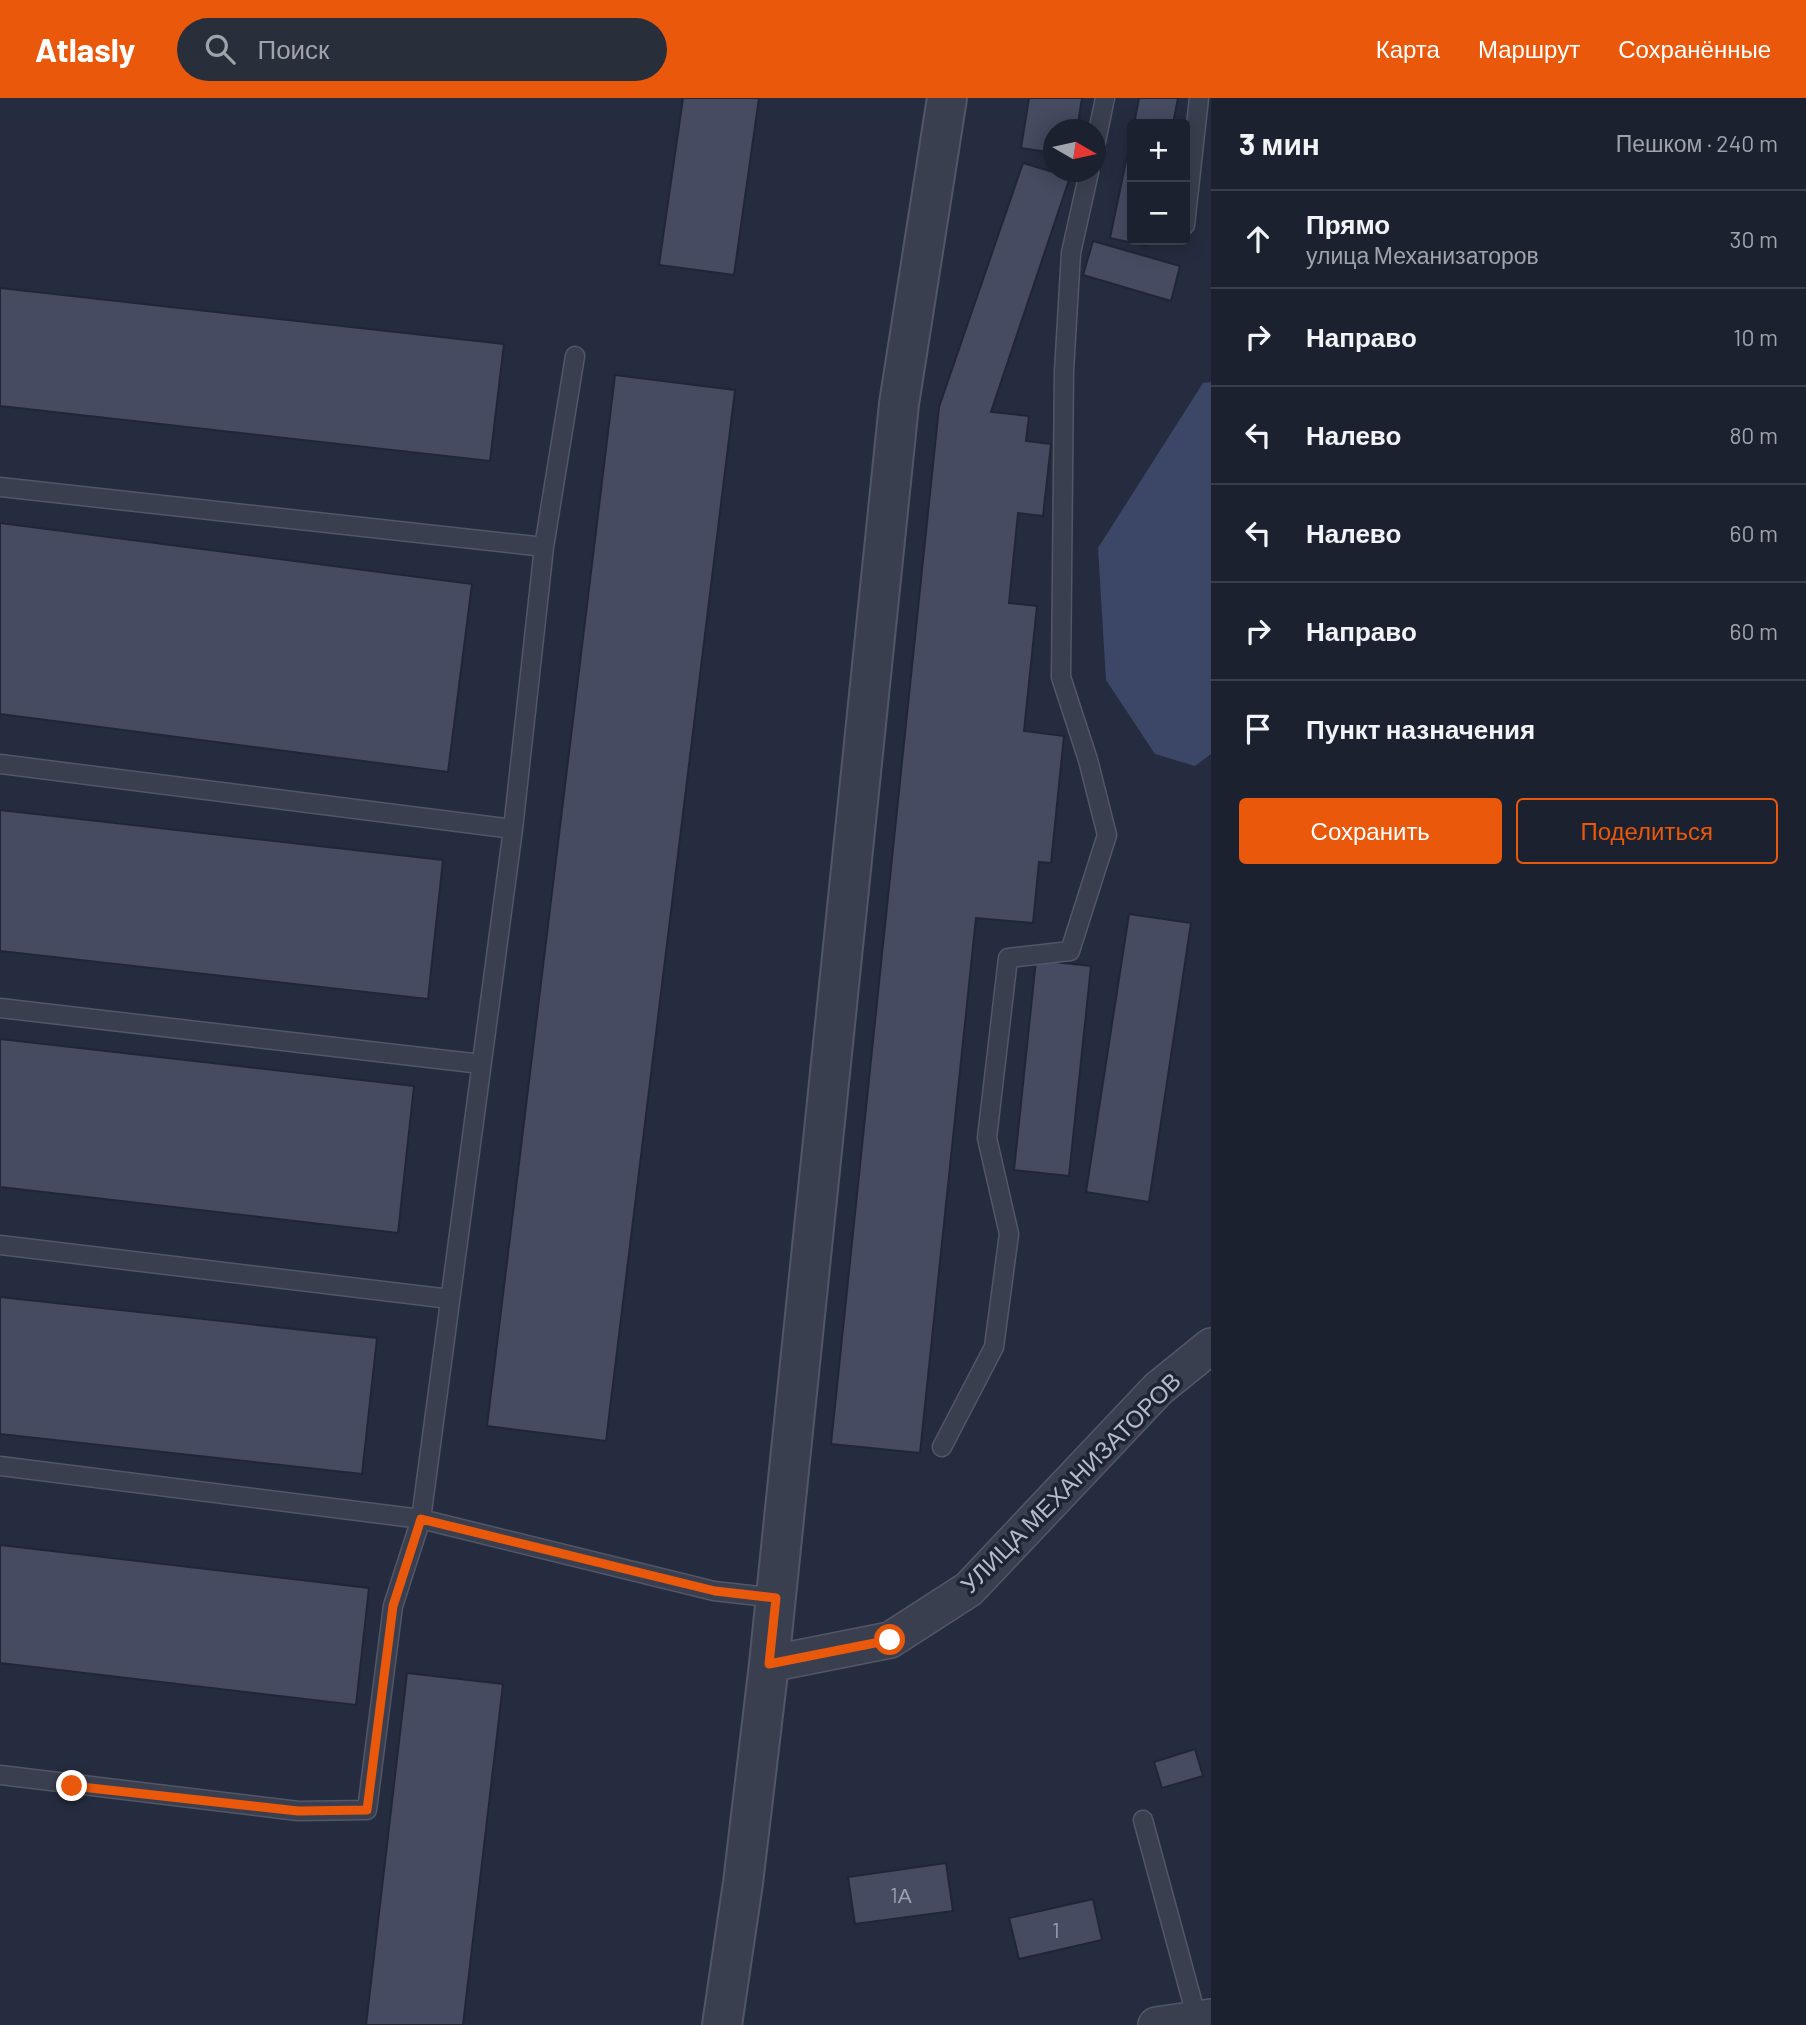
<!DOCTYPE html>
<html lang="ru">
<meta charset="utf-8">
<style>
body{margin:0;font-family:Barlow,sans-serif;background:#292e3b;color:#f1f3f6}
.controls{position:absolute;right:21px;top:21px;display:grid;overflow:hidden;border-radius:7px;box-shadow:0 4px 18px #0003}
.controls button{width:63px;height:63px;display:grid;place-items:center;padding:0;border:0;border-bottom:2px solid #3a3e4b;background:#1c212f;color:#f1f3f6;font:35px sans-serif}
.compass{position:absolute;left:1043px;top:21px;width:63px;height:63px;border-radius:50%;background:#1c212f;box-shadow:0 4px 18px #0003;rotate:99deg}
.stop{position:absolute;width:21px;height:21px;margin:-16px;border:5px solid #ea580c;border-radius:50%;background:#fff}
.stop.end{background:#ea580c;border-color:#fff;box-shadow:0 2px 7px #0008}
.list{margin:0;padding:0;list-style:none}
h2{display:flex;justify-content:space-between;align-items:center;height:91px;margin:0;padding:0 28px;font-size:30px}
h2 small{font-size:23px;font-weight:400;color:#a0a3aa}
.list li{display:grid;grid-template-columns:46px 1fr auto;gap:21px;align-items:center;box-sizing:border-box;height:98px;padding:0 28px;border-top:2px solid #3a3e4b}
.list b{display:block;font-size:26px;white-space:nowrap}
.list p{margin:0;font-size:23px;white-space:nowrap;color:#a0a3aa}
.list em{font-size:23px;font-style:normal;color:#a0a3aa}
.actions{display:flex;gap:14px;padding:21px 28px}
.actions a{flex:1;padding:16px 0;border:2px solid #ea580c;border-radius:7px;text-align:center;font-size:24px;color:#ea580c}
.actions .main{background:#ea580c;color:#fff}
.icon{flex:none;width:38px;height:38px;fill:none;stroke:currentColor;stroke-width:2;stroke-linecap:round;stroke-linejoin:round}
.map{position:relative;flex:none;width:1211px;height:1927px;overflow:hidden}
header{display:flex;align-items:center;gap:42px;box-sizing:border-box;height:98px;padding:0 35px;background:#ea580c;color:#fff}
header strong{font-size:33px}
nav{display:flex;gap:38px;margin-inline-start:auto;font-size:24px}
.search{width:490px;height:63px;background:#292e3b;display:flex;align-items:center;gap:18px;box-sizing:border-box;padding:0 24px;border-radius:38px;color:#a0a3aa;font-size:26px}
main{display:flex}
aside{flex:1;background:#1c212f}
.map>svg:first-child{display:block}
</style>
<header>
<strong>Atlasly</strong>
<div class="search"><svg class="icon" aria-label="search" viewBox="0 0 24 24"><circle cx="10" cy="10" r="6"/><path d="M15 15l6 6"/></svg>Поиск</div>
<nav><a>Карта</a><a>Маршрут</a><a>Сохранённые</a></nav>
</header>
<main>
<div class="map">
<svg width="1211" height="1927" viewBox="0 0 1211 1927">
<rect width="100%" height="100%" fill="#262c3f"/>
<path fill="#3c4667" d="M1211,284V656L1195,668L1155,656L1106,582L1098,450L1203,285Z"/>
<path fill="#464b61" stroke="#212636" stroke-width="2" d="M683,0H759L734,177L659,167Z
M1029,0H1082L1077,32H1054V55L1021,50Z
M1139,0H1178L1173,26H1134Z
M1132,34V142H1149L1147,148L1110,140Z
M1023,65L1070,79L991,314L1029,318L1026,343L1051,346L1043,418L1018,415L1009,505L1037,508L1024,633L1064,638L1051,765L1039,764L1033,825L976,820L920,1355L831,1346L939,309Z
M1093,143L1180,168L1171,203L1083,177Z
M0,190L504,246L490,363L0,308Z
M615,277L735,292L606,1343L487,1328Z
M0,425L472,486L448,674L0,616Z
M0,712L443,762L428,901L0,853Z
M1129,816L1191,825L1149,1104L1086,1094Z
M1036,862L1091,868L1069,1078L1014,1072Z
M0,941L414,988L398,1135L0,1089Z
M0,1199L377,1240L362,1376L0,1336Z
M0,1447L369,1490L356,1607L0,1565Z
M407,1575L503,1586L463,1927H366Z
M1195,1651L1203,1678L1162,1690L1154,1664Z
M946,1765L953,1813L855,1826L848,1779Z
M1093,1801L1102,1842L1019,1861L1009,1820Z"/>
<g fill="none" stroke-linecap="round" stroke-linejoin="round">
<g stroke="#525767" stroke-width="21">
<path id="service" d="M1096,44L1105,0
M1185,127L1199,0
M0,389L544,449
M0,666L513,731
M0,910L481,966
M0,1147L450,1201
M942,1349L994,1249L1009,1136L987,1040L1008,860L1070,853L1107,737L1088,662L1061,579L1064,273L1071,155L1089,74
M0,1368L421,1421L714,1493L776,1500
M0,1677L298,1713L367,1712L393,1508L421,1421L513,731L544,449L575,258
M1143,1722L1197,1921"/>
</g>
<g stroke="#525767" stroke-width="38">
<path id="minor" d="M769,1566L890,1542L969,1491L1158,1291L1211,1248
M1156,1927L1211,1919"/>
</g>
<g stroke="#525767" stroke-width="42">
<path id="tertiary" d="M722,1927L743,1785L769,1566L899,306L947,0"/>
</g>
<use href="#service" stroke="#3a3f4f" stroke-width="18"/>
<use href="#minor" stroke="#3a3f4f" stroke-width="35"/>
<use href="#tertiary" stroke="#3a3f4f" stroke-width="38"/>
</g>
<g fill="none" stroke-linecap="round" stroke-linejoin="round">
<path stroke="#ea580c" stroke-width="9" d="M72,1688L298,1713L367,1712L393,1508L421,1421L715,1493L776,1500L769,1566L890,1542"/>
</g>
<g text-anchor="middle" dominant-baseline="central" stroke-width="7" stroke-linejoin="round" paint-order="stroke">
<g font-size="21" fill="#9b9eb0">
<text x="901" y="1796">1А</text>
<text x="1056" y="1831">1</text>
</g>
<g font-size="24" fill="#b7baca" stroke="#1f2434">
<text transform="translate(1070 1384) rotate(-45)">УЛИЦА МЕХАНИЗАТОРОВ</text>
</g>
</g>
</svg>
<div class="controls">
<button>+</button>
<button>−</button>
</div>
<svg class="compass" viewBox="-18 -18 36 36"><path d="M0-13l5 13h-10z" fill="#e53935"/><path d="M0 13l5-13h-10z" fill="#a0a3aa"/></svg>
<div class="stop" style="left:890px;top:1542px"></div>
<div class="stop end" style="left:72px;top:1688px"></div>
</div>
<aside>
<h2>3 мин<small>Пешком · 240 m</small></h2>
<ul class="list">
<li><svg class="icon" aria-label="ahead" viewBox="0 0 24 24"><path d="M12 20V5M6 11l6-6 6 6"/></svg><div><b>Прямо</b><p>улица Механизаторов</p></div><em>30 m</em></li>
<li><svg class="icon" aria-label="right" viewBox="0 0 24 24"><path d="M7 20v-9h11M14 6l5 5-5 5"/></svg><div><b>Направо</b></div><em>10 m</em></li>
<li><svg class="icon" aria-label="left" viewBox="0 0 24 24"><path d="M17 20v-9H6M10 6l-5 5 5 5"/></svg><div><b>Налево</b></div><em>80 m</em></li>
<li><svg class="icon" aria-label="left" viewBox="0 0 24 24"><path d="M17 20v-9H6M10 6l-5 5 5 5"/></svg><div><b>Налево</b></div><em>60 m</em></li>
<li><svg class="icon" aria-label="right" viewBox="0 0 24 24"><path d="M7 20v-9h11M14 6l5 5-5 5"/></svg><div><b>Направо</b></div><em>60 m</em></li>
<li><svg class="icon" aria-label="arrive" viewBox="0 0 24 24"><path d="M6 21V4h12l-3 4 3 4H6"/></svg><div><b>Пункт назначения</b></div></li>
</ul>
<div class="actions"><a class="main">Сохранить</a><a>Поделиться</a></div>
</aside>
</main>
